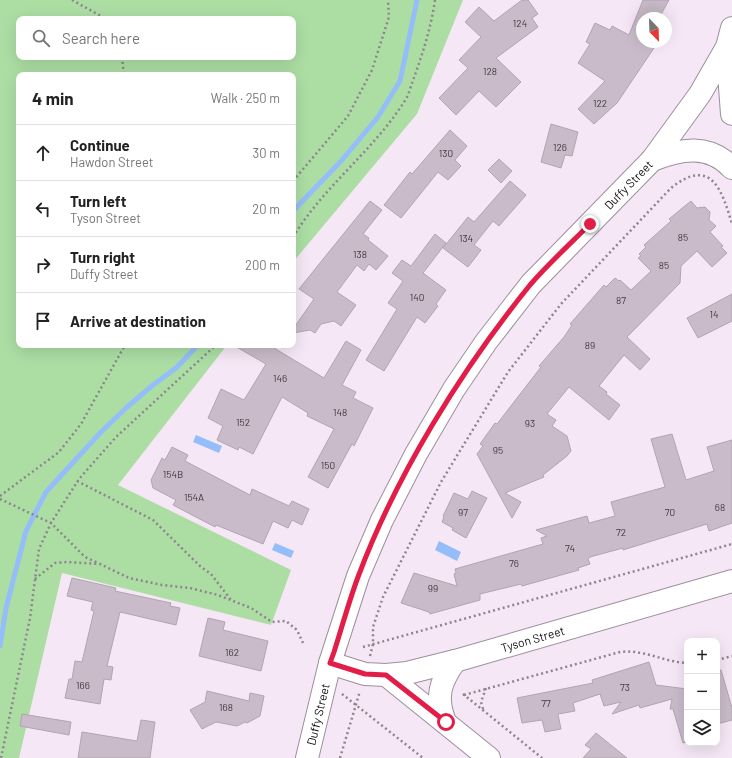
<!DOCTYPE html>
<meta charset="utf-8">
<style>
body{margin:0;font-family:Barlow,sans-serif;background:#f6f6f6;color:#222}
.controls{position:absolute;right:12px;bottom:12px;display:grid;overflow:hidden;border-radius:8px;box-shadow:0 4px 16px #0002}
.controls button{width:36px;height:36px;display:grid;place-items:center;padding:0;border:0;border-bottom:1px solid #e0e0e0;background:#fff;color:#222;font:20px sans-serif}
.compass{position:absolute;left:636px;top:12px;width:36px;height:36px;border-radius:50%;background:#fff;box-shadow:0 4px 16px #0002;rotate:157deg}
.stop{position:absolute;width:12px;height:12px;margin:-9px;border:3px solid #e11d48;border-radius:50%;background:#fff}
.stop.end{background:#e11d48;border-color:#fff;box-shadow:0 1px 4px #0008}
.list{margin:0;padding:0;list-style:none}
h2{display:flex;justify-content:space-between;align-items:center;height:52px;margin:0;padding:0 16px;font-size:17px}
h2 small{font-size:13px;font-weight:400;color:#767676}
.list li{display:grid;grid-template-columns:26px 1fr auto;gap:12px;align-items:center;box-sizing:border-box;height:56px;padding:0 16px;border-top:1px solid #e0e0e0}
.list b{display:block;font-size:15px;white-space:nowrap}
.list p{margin:0;font-size:13px;white-space:nowrap;color:#767676}
.list em{font-size:13px;font-style:normal;color:#767676}
.icon{flex:none;width:22px;height:22px;fill:none;stroke:currentColor;stroke-width:2;stroke-linecap:round;stroke-linejoin:round}
.map{position:relative;flex:none;width:732px;height:758px;overflow:hidden}
.search{position:absolute;background:#fff;box-shadow:0 4px 16px #0002;left:16px;top:16px;width:280px;height:44px;display:flex;align-items:center;gap:10px;box-sizing:border-box;padding:0 14px;border-radius:8px;color:#767676;font-size:15px}
.panel{position:absolute;background:#fff;box-shadow:0 4px 16px #0002;left:16px;top:72px;width:280px;height:276px;border-radius:8px}
.map>svg:first-child{display:block}
</style>
<div class="map">
<svg width="732" height="758" viewBox="0 0 732 758">
<rect width="100%" height="100%" fill="#f5e7f5"/>
<path fill="#acdea4" fill-rule="evenodd" d="M0,0H463L417,114L293,262V75H19V345H227L118,485L291,570L271,625L62,573L19,758H0ZM19,19H293V57H19Z"/>
<path fill="#95bdf9" d="M196,435L222,446L219,453L193,442Z
M439,541L461,552L457,561L435,550Z
M275,543L294,551L291,558L272,550Z"/>
<g fill="none" stroke-linecap="round" stroke-linejoin="round">
<path stroke="#95bdf9" stroke-width="5" d="M293,211L342,160L378,117L400,81L417,0
M0,646L6,608L26,531L46,492L100,433L126,408L153,385L176,368L198,345"/>
</g>
<path fill="#c9bbc9" stroke="#b2a4b1" d="M522,0H528L538,14L532,18L538,27L496,58L521,82L496,107L479,91L456,115L439,98L468,68L459,60L481,37L465,22L479,7L494,21Z
M643,0H669L659,18H642V42L654,48L617,103L594,124L578,109L605,81L578,63L590,44L586,42L595,23L610,30L612,26L629,35Z
M551,124L578,132L572,156L565,155L561,168L541,162Z
M450,130L467,146L455,160L461,166L448,180L438,172L401,218L384,205L410,172L412,174Z
M499,159L512,171L501,183L488,170Z
M510,181L526,195L499,226L493,221L474,245L481,250L468,267L443,248L468,217L474,222Z
M370,201L382,210L363,234L369,238L368,240L388,256L376,270L369,264L364,271L357,265L337,292L356,305L341,326L334,321L321,324L315,333L310,330L293,333V329L314,299L299,289Z
M691,201L697,208L705,207L710,212L709,220L716,226L710,232L723,246L721,247L727,253L712,267L697,251L681,266L680,283L627,337L650,359L640,370L624,355L599,386L607,392L606,394L620,405L609,420L569,387L547,414L556,420L552,426L567,436L571,451L567,456L543,475L544,477L505,493L521,502L512,518L477,454L483,446L480,444L495,423L497,424L541,367L539,366L564,337L572,325L570,324L604,285L606,287L615,278L619,281L620,280L631,290L651,271L638,258L641,256L639,254L646,247L644,245L671,221L669,219Z
M435,234L446,243L423,273L446,290L436,304L438,306L425,323L417,317L384,371L366,360L397,309L388,303L403,281L392,273L402,260L411,266Z
M732,294V321L698,338L687,318Z
M346,341L361,350L342,385L356,392L353,398L373,408L354,446L352,444L328,488L308,477L334,429L307,416L308,413L282,397L253,454L239,447L238,450L217,440L223,426L208,418L221,389L244,400L266,364L233,345H269L324,378Z
M672,434L686,480L714,471L707,447L732,440V523L709,531L707,524L623,550V548L590,557L588,559L590,564L578,568L579,570L522,586L521,584L480,594V600L430,614L429,612L401,603L414,573L457,586L454,574L456,573L455,569L543,544L541,538L547,536L536,530L587,516L589,523L615,516L611,502L665,487L651,439Z
M172,447L188,455L185,461L250,495L252,489L289,506L292,501L309,509L302,525L292,520L288,528L273,521L263,544L216,525L215,527L173,505L176,500L153,488L151,480L162,458L165,460Z
M472,491L487,498L466,538L452,530L453,528L442,522L444,517L443,516L454,493L468,499Z
M72,578L116,588L115,591L171,603L170,606L180,608L176,625L120,612L107,666L113,667L111,680L104,679L100,704L65,698L69,679H72L75,661L82,662L94,611L91,610L93,602L67,596Z
M208,618L225,622L223,630L268,641L261,671L199,656Z
M649,662L656,685L687,689V742L683,743L673,709H670L672,699L640,708L639,705L612,714L621,702L604,706L600,694L573,703L575,711L558,714L561,729L545,732L542,720L522,723L517,698L593,683L592,680Z
M717,670H721L732,708V720L717,724Z
M207,691L249,701L250,693L264,696L260,716L247,723L245,722L237,726L216,722L202,729L190,710L205,702Z
M22,714L71,722L69,735L20,726Z
M141,720L155,722L150,758H78L82,732L137,741Z
M596,733L627,758H583L591,749L585,745Z"/>
<g fill="none" stroke-linecap="round" stroke-linejoin="round">
<g stroke="#9d8f9c" stroke-width="24">
<g id="minor">
<path d="M727,47L732,114"/>
<path d="M652,160C680,149 709,143 732,168"/>
<path id="s1" d="M330,663L365,674L386,675L407,673L455,661L732,581"/>
<path d="M386,675L489,758"/>
<path d="M445,722C435,697 440,682 455,661"/>
<path id="s2" d="M307,758L330,663L358,576L382,520L416,454L454,389L486,342L531,284L652,160L700,94L727,47L732,28"/>
</g>
</g>
<path stroke="#8e848e" stroke-width="2.5" stroke-dasharray="2 3" stroke-linecap="butt" d="M72,0L101,16L103,19
M122,57L124,75
M293,181L348,116L372,70L389,17L388,0
M293,237C324,186 373,151 404,102C408,97 410,89 412,83C422,56 431,28 435,0
M77,481L153,520L201,567L211,574L231,600
M0,496L59,452L81,424L125,345
M0,499L51,523L85,557L98,563
M35,579L55,563L66,562L100,564L129,578L162,585L190,588L218,595L251,608L272,622L286,621L297,630L303,643
M363,647L732,544
M370,656L373,644V627L383,597L441,482L508,372L561,304L671,188C711,156 722,190 732,224
M717,660L732,656
M342,694L423,758
M463,694L542,758
M464,695L620,652C643,649 664,662 687,663
M483,709L481,702L486,688
M1,758L30,618L39,549L51,523L79,479L116,437L216,345
M340,758L360,691"/>
<use href="#minor" stroke="#fff" stroke-width="22"/>
</g>
<g fill="none" stroke-linecap="round" stroke-linejoin="round">
<path stroke="#e11d48" stroke-width="5" d="M446,722L386,675L365,674L330,663L334,652C342,627 349,601 358,577C396,475 462,369 530,285C548,264 570,244 590,224"/>
</g>
<g text-anchor="middle" dominant-baseline="central" stroke-width="4" stroke-linejoin="round" paint-order="stroke">
<g font-size="10" fill="#3f383f">
<text x="520" y="23">124</text>
<text x="490" y="71">128</text>
<text x="600" y="103">122</text>
<text x="560" y="147">126</text>
<text x="446" y="153">130</text>
<text x="683" y="237">85</text>
<text x="466" y="238">134</text>
<text x="360" y="254">138</text>
<text x="664" y="265">85</text>
<text x="417" y="297">140</text>
<text x="621" y="300">87</text>
<text x="714" y="314">14</text>
<text x="590" y="345">89</text>
<text x="280" y="378">146</text>
<text x="340" y="412">148</text>
<text x="243" y="422">152</text>
<text x="530" y="423">93</text>
<text x="498" y="450">95</text>
<text x="328" y="465">150</text>
<text x="173" y="474">154B</text>
<text x="194" y="497">154A</text>
<text x="720" y="507">68</text>
<text x="463" y="512">97</text>
<text x="670" y="512">70</text>
<text x="621" y="532">72</text>
<text x="570" y="548">74</text>
<text x="514" y="563">76</text>
<text x="433" y="588">99</text>
<text x="232" y="652">162</text>
<text x="83" y="685">166</text>
<text x="625" y="687">73</text>
<text x="546" y="703">77</text>
<text x="226" y="707">168</text>
</g>
<g font-size="12" fill="#110c11" stroke="#fff">
<text stroke="none"><textPath href="#s2" startOffset="669">Duffy Street</textPath></text>
<text stroke="none"><textPath href="#s1" startOffset="209">Tyson Street</textPath></text>
<text stroke="none"><textPath href="#s2" startOffset="45">Duffy Street</textPath></text>
</g>
</g>
</svg>
<div class="controls">
<button>+</button>
<button>−</button>
<button><svg class="icon" aria-label="layers" viewBox="0 0 24 24"><path d="M12 4l9 5-9 5-9-5zM3 14l9 5 9-5"/></svg></button>
</div>
<svg class="compass" viewBox="-18 -18 36 36"><path d="M0-13l5 13h-10z" fill="#e53935"/><path d="M0 13l5-13h-10z" fill="#767676"/></svg>
<div class="stop" style="left:446px;top:722px"></div>
<div class="stop end" style="left:590px;top:224px"></div>
<div class="search"><svg class="icon" aria-label="search" viewBox="0 0 24 24"><circle cx="10" cy="10" r="6"/><path d="M15 15l6 6"/></svg>Search here</div>
<section class="panel">
<h2>4 min<small>Walk · 250 m</small></h2>
<ul class="list">
<li><svg class="icon" aria-label="ahead" viewBox="0 0 24 24"><path d="M12 20V5M6 11l6-6 6 6"/></svg><div><b>Continue</b><p>Hawdon Street</p></div><em>30 m</em></li>
<li><svg class="icon" aria-label="left" viewBox="0 0 24 24"><path d="M17 20v-9H6M10 6l-5 5 5 5"/></svg><div><b>Turn left</b><p>Tyson Street</p></div><em>20 m</em></li>
<li><svg class="icon" aria-label="right" viewBox="0 0 24 24"><path d="M7 20v-9h11M14 6l5 5-5 5"/></svg><div><b>Turn right</b><p>Duffy Street</p></div><em>200 m</em></li>
<li><svg class="icon" aria-label="arrive" viewBox="0 0 24 24"><path d="M6 21V4h12l-3 4 3 4H6"/></svg><div><b>Arrive at destination</b></div></li>
</ul>
</section>
</div>
